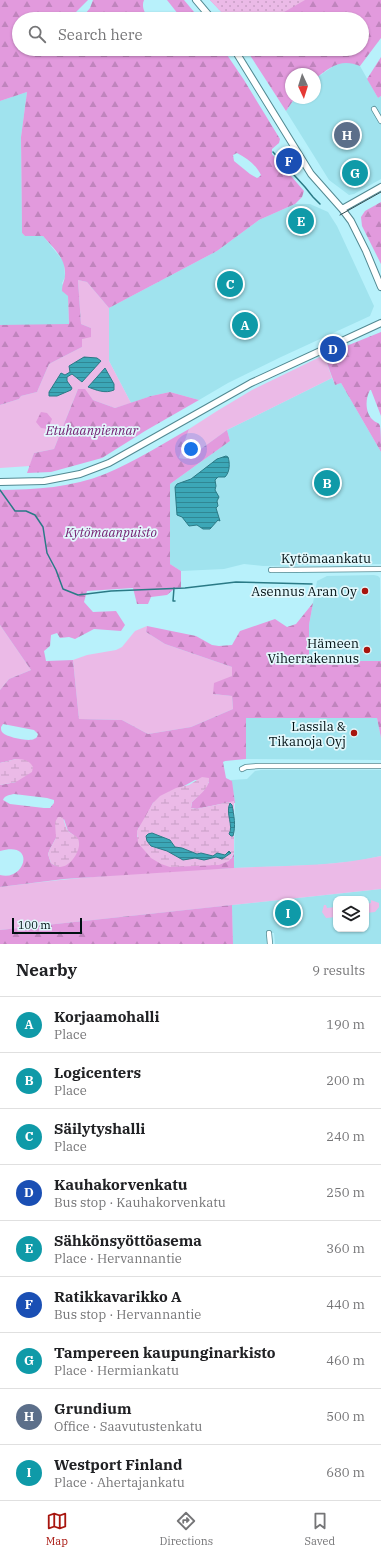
<!DOCTYPE html>
<meta charset="utf-8">
<style>
body{margin:0;font-family:"IBM Plex Serif",serif;background:#f2f2f2;color:#202124}
.controls{position:absolute;right:12px;bottom:12px;display:grid;overflow:hidden;border-radius:8px;box-shadow:0 1px 3px #0004}
.controls button{width:36px;height:36px;display:grid;place-items:center;padding:0;border:0;border-bottom:1px solid #e0e0e0;background:#fff;color:#202124;font:20px sans-serif}
.compass{position:absolute;left:285px;top:68px;width:36px;height:36px;border-radius:50%;background:#fff;box-shadow:0 1px 3px #0004;rotate:176deg}
.scale{position:absolute;left:12px;bottom:10px;width:70px;box-sizing:border-box;padding-left:4px;border:2px solid #001013;border-top:0;font-size:11px;line-height:14px;white-space:nowrap;color:#001013;-webkit-text-stroke:3px #e2f8fc;paint-order:stroke}
.you{position:absolute;left:191px;top:449px;width:14px;height:14px;margin:-10px;border:3px solid #fff;border-radius:50%;background:#1a73e8;box-shadow:0 0 0 6px #1a73e833}
.badge{display:grid;place-items:center;width:26px;height:26px;border-radius:50%;background:#a8150e;color:#fff;font-size:13px;font-weight:700}
.pin{position:absolute;translate:-50% -50%;border:2px solid #fff;box-shadow:0 1px 4px #0006}
.list{margin:0;padding:0;list-style:none}
h2{display:flex;justify-content:space-between;align-items:center;height:52px;margin:0;padding:0 16px;font-size:17px}
h2 small{font-size:13px;font-weight:400;color:#757577}
.list li{display:grid;grid-template-columns:26px 1fr auto;gap:12px;align-items:center;box-sizing:border-box;height:56px;padding:0 16px;border-top:1px solid #e0e0e0}
.list b{display:block;font-size:15px;white-space:nowrap}
.list p{margin:0;font-size:13px;white-space:nowrap;color:#757577}
.list em{font-size:13px;font-style:normal;color:#757577}
.icon{flex:none;width:22px;height:22px;fill:none;stroke:currentColor;stroke-width:2;stroke-linecap:round;stroke-linejoin:round}
.map{position:relative;flex:none;width:381px;height:944px;overflow:hidden}
.search{position:absolute;background:#fff;box-shadow:0 1px 3px #0004;left:12px;right:12px;top:12px;height:44px;display:flex;align-items:center;gap:10px;box-sizing:border-box;padding:0 14px;border-radius:22px;color:#757577;font-size:15px}
.sheet{height:556px;background:#fff}
nav{display:flex;justify-content:space-around;align-items:center;box-sizing:border-box;height:56px;border-top:1px solid #e0e0e0;background:#fff;font-size:11px;color:#757577}
nav a{display:grid;justify-items:center;gap:2px}
nav .on{color:#a8150e}
.map>svg:first-child{display:block}
</style>
<div class="map">
<svg width="381" height="944" viewBox="0 0 381 944">
<defs>
<pattern id="forest-firs" width="22" height="20" patternUnits="userSpaceOnUse"><rect width="22" height="20" fill="#e29add"/><path d="M5 1l3.5 6h-7zM16 11l3.5 6h-7z" fill="#c084bd"/></pattern>
<pattern id="wetland-marsh" width="20" height="14" patternUnits="userSpaceOnUse"><rect width="20" height="14" fill="#ebbae7"/><path d="M1 5h8M5 5V1M11 12h8M15 12V8" fill="none" stroke="#c89fc5"/></pattern>
<pattern id="park-dots" width="8" height="8" patternUnits="userSpaceOnUse"><rect width="8" height="8" fill="#ebbae7"/><path d="M2 2h.1M6 6h.1" fill="none" stroke="#c89fc5" stroke-width="1.8" stroke-linecap="round"/></pattern>
<pattern id="water-rules" width="6" height="5" patternUnits="userSpaceOnUse"><rect width="6" height="5" fill="#3ca7b7"/><path d="M0 2.5h6" fill="none" stroke="#308794"/></pattern>
</defs>
<rect width="100%" height="100%" fill="#b8f1fb"/>
<path fill="#a0e3ee" fill-rule="evenodd" d="M343,62L352,63L360,66L378,98L381,96V179L354,194L349,195L329,180L286,111L295,98H315V79L335,65Z
M27,92L21,137L22,233L25,236H43L64,262L65,277L62,283L68,296L69,325H0V101Z
M295,204H310L328,212L337,226L374,306L370,316L281,357L228,383L199,400L170,392L151,396L131,403L109,361V308L217,251L259,220Z
M332,378L335,385L341,383L381,452V564L263,566L244,564L224,569L181,571L170,564V484L230,441L227,430Z
M374,575L378,576L380,578L381,661H309V625L317,581L327,576Z
M246,717L377,718L381,738V760L246,759Z
M261,770H381V856L357,861L317,865L234,868L235,803L231,780L247,779L255,771Z
M381,889V944H275L274,933H268L269,944H233L232,905ZM336,899H366V929H336Z"/>
<path fill="#ebbae7" d="M78,280L87,282L109,308V361L131,403L115,408L93,400L84,389H78L54,449L34,453L30,466L0,468V405L19,399L21,396L37,392L49,364L82,347V339L91,328L81,324Z
M324,355L332,378L227,430L187,459L179,458L189,429L217,411L252,390Z
M0,625L31,670L9,679L0,690Z
M147,626L146,632L165,644L232,667V676L213,694L232,696L233,709L191,727L148,734L122,720L79,719L73,660L87,655L116,650L122,647L135,631Z
M381,856V889L0,930V887C77,877 155,871 233,868C283,865 332,867 381,856Z
M371,900L379,903V907L375,912L366,913V904L371,903Z
M324,905H326L327,908L336,907V917L326,918L322,912Z"/>
<path fill="url(#forest-firs)" fill-rule="evenodd" d="M0,0H88L69,19H19V49H223L244,80L280,139L279,143L272,149V154L304,191L302,197L295,204L259,220L217,251L109,308L87,282L78,280L81,324L91,328V337L82,339V347L49,364L37,392L21,396L19,399L0,405V325L69,324L68,296L62,291C62,284 65,280 65,275C66,258 53,248 43,236H25L22,233L21,137L27,92L0,101ZM237,153C247,158 256,165 261,175L259,177L257,178L250,174L234,161L233,155Z
M93,0H144C141,7 145,13 149,19H81L90,8Z
M167,0H184L200,19H182Z
M210,0H381V38L360,66C341,58 330,67 315,79V74H291V98H295L286,111L246,49H362V19H228Z
M381,57V96L378,98L367,79Z
M381,202V264L362,226L361,217L365,211Z
M381,332V416L371,390H370C365,399 365,413 373,420C376,423 379,422 380,426C381,433 381,445 381,452L341,383L335,385L324,355Z
M78,389H85L93,400L115,408L151,396L170,392L199,400L145,431L102,458L51,472L27,473L34,453L54,449Z
M41,412L47,413L52,419L48,429L41,428L36,422Z
M189,429L179,458L187,459L227,430L230,441L170,484V564L181,571V589H174L167,595L151,597L148,604H137L133,588L87,591L84,602L93,612L116,611L125,625L121,631L94,629L75,639L69,637L60,638L57,633L51,635L50,646L44,651L46,661L73,660L79,719L122,720L148,734L191,727L233,709L232,696L213,694L214,683L232,676V667L165,644L146,632L147,626L196,636L212,645L219,646L232,645L240,631L275,619L287,627L296,624L313,603L309,625V661H381V738L377,718H246V759L225,761L223,762L226,778L232,781L235,803L230,802L197,809L191,808L192,802L204,790L209,782L195,780L153,803L144,821L138,829L137,837L231,859L234,853V868L64,879L0,887V875C25,882 37,840 0,851V785L16,782V759L0,763V690L9,679L31,670L0,625V490C35,490 73,487 105,474C134,462 162,444 189,429ZM3,724L34,730L38,734C37,737 37,738 34,739C29,742 7,737 3,733C1,731 1,730 1,727ZM14,794L47,798L54,800V803L50,808H44L10,804L3,800C5,795 10,795 14,794ZM64,819L68,831L76,837L56,866L51,863L48,854L50,849L56,838V829Z
M232,905L233,944H0V930Z"/>
<path fill="url(#wetland-marsh)" fill-rule="evenodd" d="M16,759C24,759 29,760 33,767L32,772L16,782L0,785V763Z
M202,777L209,778C210,788 198,796 192,802L191,808L197,809L234,801V853L229,861L219,865L170,867L161,864L151,858L138,843L137,831L153,803L160,796L176,788L189,785ZM152,833L170,840L175,847C182,849 189,853 197,854C202,855 208,855 213,856L216,854L226,855L230,851L231,853L222,859L216,857L204,860L195,858L183,860L167,851L151,846L147,841Z
M58,817H62C65,821 65,828 69,832C73,835 79,836 79,843C80,852 70,867 60,867C57,867 54,865 51,863L48,854L50,849L56,838L55,822Z"/>
<path fill="url(#park-dots)" d="M210,0H305L272,19H228Z"/>
<path fill="url(#water-rules)" stroke="#2a7a86" d="M84,357L97,358L101,361L82,382L72,374L67,377V381L72,388L71,390L57,396H49V392L61,373L65,375L70,372L69,366Z
M105,368L114,384V390C105,394 96,390 88,387Z
M226,456L228,457C230,463 230,472 225,477H218L215,480L216,486L215,490L219,497L217,501L218,506L216,508L220,521L218,520L210,529H203L197,525L189,526L182,517L177,515L175,487L177,484L191,479L217,459Z
M230,803L232,805C234,815 236,826 233,836H231L229,834C234,826 225,813 230,803Z
M152,833L170,840L175,847L182,848L197,854L201,853L213,856L217,853L225,855L229,851L231,853L222,859L216,857L204,860L195,858L183,860L167,851L151,846L147,841L146,836L148,834Z"/>
<g fill="none" stroke-linecap="round" stroke-linejoin="round">
<path stroke="#2a7a86" stroke-width="1.5" d="M273,152L305,187L313,197L320,204
M0,490L15,511H26L35,515L43,527L47,553L56,570L63,589L78,595L111,591L185,588L236,582L312,584
M174,588L173,601H175"/>
<g stroke="#528992" stroke-width="6">
<path id="street" d="M374,109L381,121
M271,570L381,569
M242,769L246,767L258,766H381
M269,933L270,944"/>
</g>
<g stroke="#528992" stroke-width="8">
<path id="secondary" d="M196,0L212,19
M234,49L311,174L342,209L351,221L366,251L381,287
M342,209L381,187
M0,482L44,481L80,474L109,463L251,383L381,323"/>
</g>
<use href="#street" stroke="#fff" stroke-width="4.5"/>
<use href="#secondary" stroke="#fff" stroke-width="6"/>
<path stroke="#314b50" stroke-width="1" d="M340,215L381,192"/>
</g>
<g fill="#a8150e" stroke="#e2f8fc" stroke-width="1.5">
<circle cx="365" cy="591" r="4"/>
<circle cx="367" cy="650" r="4"/>
<circle cx="354" cy="733" r="4"/>
</g>
<g text-anchor="middle" dominant-baseline="central" stroke-width="3.5" stroke-linejoin="round" paint-order="stroke">
<g font-size="13" font-style="italic" fill="#752173" stroke="#e2f8fc">
<text x="92" y="430">Etuhaanpiennar</text>
<text x="111" y="532">Kytömaanpuisto</text>
</g>
<g font-size="13" fill="#001013" stroke="#e2f8fc">
<text x="326" y="558">Kytömaankatu</text>
</g>
<g font-size="13" fill="#001013" stroke="#e2f8fc" text-anchor="end">
<text x="357" y="591">Asennus Aran Oy</text>
<text x="359" y="643">Hämeen<tspan x="359" dy="15">Viherrakennus</tspan></text>
<text x="346" y="726">Lassila &amp;<tspan x="346" dy="15">Tikanoja Oyj</tspan></text>
</g>
</g>
</svg>
<div class="controls">
<button><svg class="icon" aria-label="layers" viewBox="0 0 24 24"><path d="M12 4l9 5-9 5-9-5zM3 14l9 5 9-5"/></svg></button>
</div>
<svg class="compass" viewBox="-18 -18 36 36"><path d="M0-13l5 13h-10z" fill="#e53935"/><path d="M0 13l5-13h-10z" fill="#757577"/></svg>
<div class="scale">100 m</div>
<div class="you"></div>
<div class="pin badge" style="left:245px;top:325px;background:#0f9aa8">A</div>
<div class="pin badge" style="left:327px;top:483px;background:#0f9aa8">B</div>
<div class="pin badge" style="left:230px;top:284px;background:#0f9aa8">C</div>
<div class="pin badge" style="left:333px;top:349px;background:#1a4fb4">D</div>
<div class="pin badge" style="left:301px;top:221px;background:#0f9aa8">E</div>
<div class="pin badge" style="left:289px;top:161px;background:#1a4fb4">F</div>
<div class="pin badge" style="left:355px;top:173px;background:#0f9aa8">G</div>
<div class="pin badge" style="left:347px;top:135px;background:#5c6f8a">H</div>
<div class="pin badge" style="left:288px;top:913px;background:#0f9aa8">I</div>
<div class="search"><svg class="icon" aria-label="search" viewBox="0 0 24 24"><circle cx="10" cy="10" r="6"/><path d="M15 15l6 6"/></svg>Search here</div>
</div>
<section class="sheet">
<h2>Nearby<small>9 results</small></h2>
<ul class="list">
<li><span class="badge" style="background:#0f9aa8">A</span><div><b>Korjaamohalli</b><p>Place</p></div><em>190 m</em></li>
<li><span class="badge" style="background:#0f9aa8">B</span><div><b>Logicenters</b><p>Place</p></div><em>200 m</em></li>
<li><span class="badge" style="background:#0f9aa8">C</span><div><b>Säilytyshalli</b><p>Place</p></div><em>240 m</em></li>
<li><span class="badge" style="background:#1a4fb4">D</span><div><b>Kauhakorvenkatu</b><p>Bus stop · Kauhakorvenkatu</p></div><em>250 m</em></li>
<li><span class="badge" style="background:#0f9aa8">E</span><div><b>Sähkönsyöttöasema</b><p>Place · Hervannantie</p></div><em>360 m</em></li>
<li><span class="badge" style="background:#1a4fb4">F</span><div><b>Ratikkavarikko A</b><p>Bus stop · Hervannantie</p></div><em>440 m</em></li>
<li><span class="badge" style="background:#0f9aa8">G</span><div><b>Tampereen kaupunginarkisto</b><p>Place · Hermiankatu</p></div><em>460 m</em></li>
<li><span class="badge" style="background:#5c6f8a">H</span><div><b>Grundium</b><p>Office · Saavutustenkatu</p></div><em>500 m</em></li>
<li><span class="badge" style="background:#0f9aa8">I</span><div><b>Westport Finland</b><p>Place · Ahertajankatu</p></div><em>680 m</em></li>
</ul>
</section>
<nav>
<a class="on"><svg class="icon" aria-label="map" viewBox="0 0 24 24"><path d="M3 6l6-2 6 2 6-2v14l-6 2-6-2-6 2zM9 4v14M15 6v14"/></svg>Map</a>
<a><svg class="icon" aria-label="directions" viewBox="0 0 24 24"><path d="M12 3l9 9-9 9-9-9zM9 14v-3h6M13 9l2 2-2 2"/></svg>Directions</a>
<a><svg class="icon" aria-label="saved" viewBox="0 0 24 24"><path d="M7 4h10v16l-5-4-5 4z"/></svg>Saved</a>
</nav>
